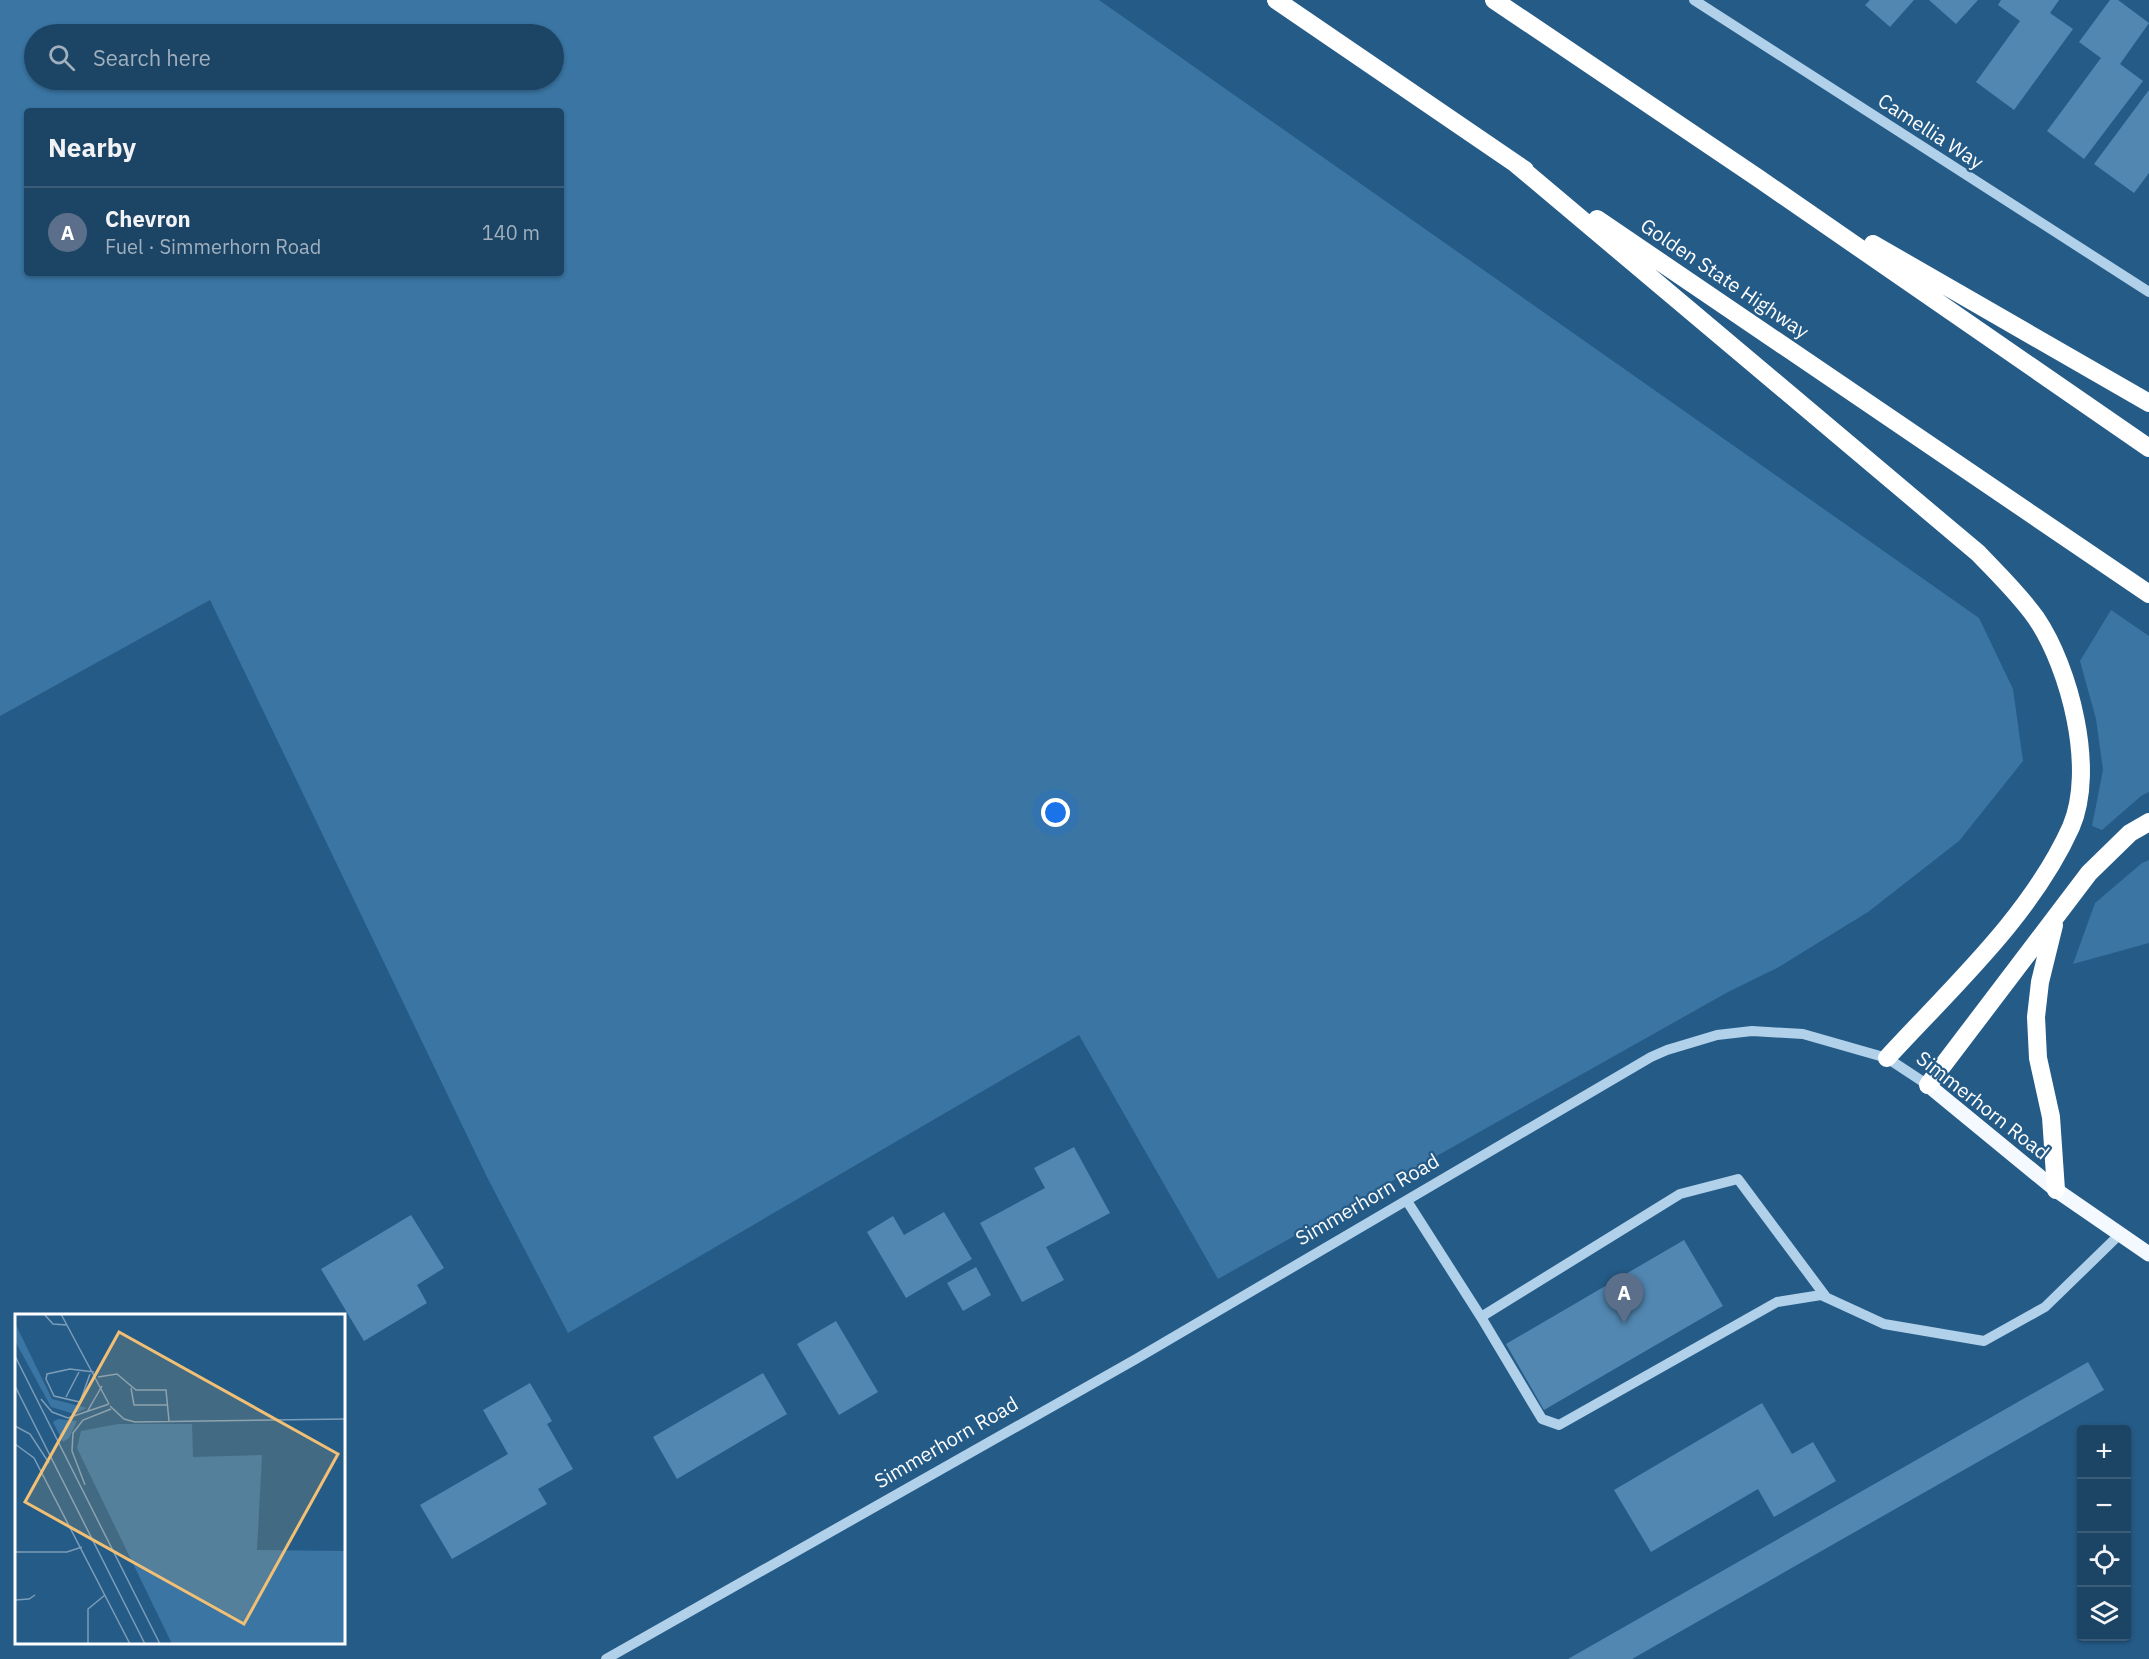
<!DOCTYPE html>
<meta charset="utf-8">
<style>
body{margin:0;font-family:"IBM Plex Sans",sans-serif;background:#254b6b;color:#f1f3f6}
.controls{position:absolute;right:18px;bottom:18px;display:grid;overflow:hidden;border-radius:6px;box-shadow:0 2px 4px #0004}
.controls button{width:54px;height:54px;display:grid;place-items:center;padding:0;border:0;border-bottom:2px solid #3a5c79;background:#1c4465;color:#f1f3f6;font:30px sans-serif}
.you{position:absolute;left:1056px;top:813px;width:21px;height:21px;margin:-15px;border:4px solid #fff;border-radius:50%;background:#1a73e8;box-shadow:0 0 0 9px #1a73e833}
.badge{display:grid;place-items:center;width:39px;height:39px;border-radius:50%;background:#8bbbb9;color:#fff;font-size:20px;font-weight:700}
.pin{position:absolute;translate:-50% -50px;filter:drop-shadow(0 2px 3px #0008)}
.pin::after{content:'';position:absolute;top:32px;width:21px;height:18px;background:inherit;clip-path:polygon(0 0,100% 0,50% 100%)}
.list{margin:0;padding:0;list-style:none}
h2{display:flex;justify-content:space-between;align-items:center;height:78px;margin:0;padding:0 24px;font-size:26px}
h2 small{font-size:20px;font-weight:400;color:#a0b0bf}
.list li{display:grid;grid-template-columns:39px 1fr auto;gap:18px;align-items:center;box-sizing:border-box;height:90px;padding:0 24px;border-top:2px solid #3a5c79}
.list b{display:block;font-size:22px;white-space:nowrap}
.list p{margin:0;font-size:20px;white-space:nowrap;color:#a0b0bf}
.list em{font-size:20px;font-style:normal;color:#a0b0bf}
.icon{flex:none;width:33px;height:33px;fill:none;stroke:currentColor;stroke-width:2;stroke-linecap:round;stroke-linejoin:round}
.map{position:relative;flex:none;width:2149px;height:1659px;overflow:hidden}
.search{position:absolute;background:#1c4465;box-shadow:0 2px 4px #0004;left:24px;top:24px;width:540px;height:66px;display:flex;align-items:center;gap:15px;box-sizing:border-box;padding:0 21px;border-radius:33px;color:#a0b0bf;font-size:22px}
.panel{position:absolute;background:#1c4465;box-shadow:0 2px 4px #0004;left:24px;top:108px;width:540px;height:168px;border-radius:6px}
.map>svg:first-child{display:block}
</style>
<div class="map">
<svg width="2149" height="1659" viewBox="0 0 2149 1659">
<rect width="100%" height="100%" fill="#255b87"/>
<path fill="#3a75a3" fill-rule="evenodd" d="M0,0H1099L1979,618L2013,689L2023,761L1959,841L1868,912L1777,968L1728,992L1218,1279L1079,1035L568,1333L487,1177L210,600L0,716ZM34,34H554V80H34ZM27,111H561V273H27Z
M2111,610L2149,636V792L2141,796L2102,830L2092,826L2103,770L2096,719L2080,661Z
M2149,860V943L2073,964L2095,903L2142,863Z"/>
<path fill="#5287b1" d="M1870,0H1914L1890,27L1865,5Z
M1929,0H1978L1956,24Z
M2001,0H2059L2050,13L2073,29L2014,110L1976,82L2020,21L1998,5Z
M2110,0H2118L2149,23L2120,64L2143,81L2084,159L2047,131L2101,58L2079,42Z
M2149,90V173L2134,193L2094,164Z
M1074,1147L1110,1213L1046,1247L1064,1280L1022,1302L980,1223L1045,1188L1034,1168Z
M944,1212L972,1259L906,1298L867,1232L893,1216L904,1235Z
M411,1215L444,1268L417,1285L427,1303L364,1341L321,1269Z
M1684,1240L1723,1306L1544,1410L1506,1344Z
M976,1267L991,1295L963,1311L947,1283Z
M836,1321L878,1392L839,1415L797,1344Z
M2088,1362L2104,1390L1632,1659H1568Z
M763,1373L787,1414L677,1479L653,1437Z
M530,1383L552,1421L547,1424L573,1469L538,1489L547,1504L452,1559L420,1505L508,1454L483,1410Z
M1762,1403L1792,1454L1813,1442L1836,1481L1774,1517L1758,1489L1651,1552L1614,1490Z"/>
<g fill="none" stroke-linecap="round" stroke-linejoin="round">
<path stroke="#b1d0e9" stroke-width="10" d="M1694,0L2149,292
M1407,1201L1481,1317L1542,1419L1559,1425L1777,1302L1821,1295L1884,1324L1984,1341L2045,1307L2119,1235
M1481,1317L1680,1194L1738,1179L1826,1297
M606,1659L1136,1359L1651,1057L1667,1050L1717,1035L1752,1031L1803,1034L1887,1058L1928,1085"/>
<path stroke="#f3f9fe" stroke-width="15" d="M1928,1085L2056,1190L2149,1254"/>
<path stroke="#fff" stroke-width="18" d="M1276,0L1525,170
M1494,0L1758,178L2149,448
M1516,164L1978,553C1998,574 2019,594 2036,618C2070,668 2096,770 2071,827C2031,916 1952,987 1887,1058
M1597,219L2149,594
M1873,244L2149,403
M2054,925L2040,982L2036,1017L2038,1058L2051,1117L2056,1190
M1928,1085L2089,873L2130,833L2149,822"/>
</g>
<g text-anchor="middle" dominant-baseline="central" stroke-width="4.5" stroke-linejoin="round" paint-order="stroke">
<g font-size="20" fill="#fff" stroke="#255b87">
<text transform="translate(1931 131) rotate(33)">Camellia Way</text>
<text transform="translate(1725 278) rotate(34)">Golden State Highway</text>
<text transform="translate(1983 1105) rotate(38)">Simmerhorn Road</text>
<text transform="translate(1367 1199) rotate(-30)">Simmerhorn Road</text>
<text transform="translate(946 1442) rotate(-30)">Simmerhorn Road</text>
</g>
</g>
<g transform="translate(15 1314)">
<rect width="330" height="330" fill="#255b87"/>
<path d="M0,9L37,85L72,94L59,100L36,93L0,27ZM43,105L62,107L54,124L48,128L38,108ZM103,110H177L178,143L247,141L242,236L330,237V330H157L62,134L66,117Z" fill="#3a75a3"/>
<path fill="none" stroke="#7c9db7" stroke-width="1.5" d="M29,0L38,10L52,11M46,0L94,90M0,42L145,330M75,60L65,88L39,82L31,65L32,60L55,55L79,58M83,63L102,60L121,76H151L154,107M0,72L130,330M116,74L119,91H153M51,83L64,58M26,85L37,98L53,104L94,90M95,92L109,105L120,108L330,105M72,98L87,72M0,112L15,120L34,149M0,130L19,144L115,330M70,171L57,137L58,119L68,106L96,95M0,238H52L67,233M0,286L14,285L20,281M73,330V295L90,281"/>
<path fill="#f2c075" fill-opacity="0.15" stroke="#f2c075" stroke-width="3" d="M104,18L323,140L229,310L10,188Z"/>
<rect width="330" height="330" fill="none" stroke="#fff" stroke-width="3"/>
</g>
</svg>
<div class="controls">
<button>+</button>
<button>−</button>
<button><svg class="icon" aria-label="locate" viewBox="0 0 24 24"><circle cx="12" cy="12" r="6"/><path d="M12 2v4M12 18v4M2 12h4M18 12h4"/></svg></button>
<button><svg class="icon" aria-label="layers" viewBox="0 0 24 24"><path d="M12 4l9 5-9 5-9-5zM3 14l9 5 9-5"/></svg></button>
</div>
<div class="you"></div>
<div class="pin badge" style="left:1624px;top:1323px;background:#5c6f8a">A</div>
<div class="search"><svg class="icon" aria-label="search" viewBox="0 0 24 24"><circle cx="10" cy="10" r="6"/><path d="M15 15l6 6"/></svg>Search here</div>
<section class="panel">
<h2>Nearby<small></small></h2>
<ul class="list">
<li><span class="badge" style="background:#5c6f8a">A</span><div><b>Chevron</b><p>Fuel · Simmerhorn Road</p></div><em>140 m</em></li>
</ul>
</section>
</div>
